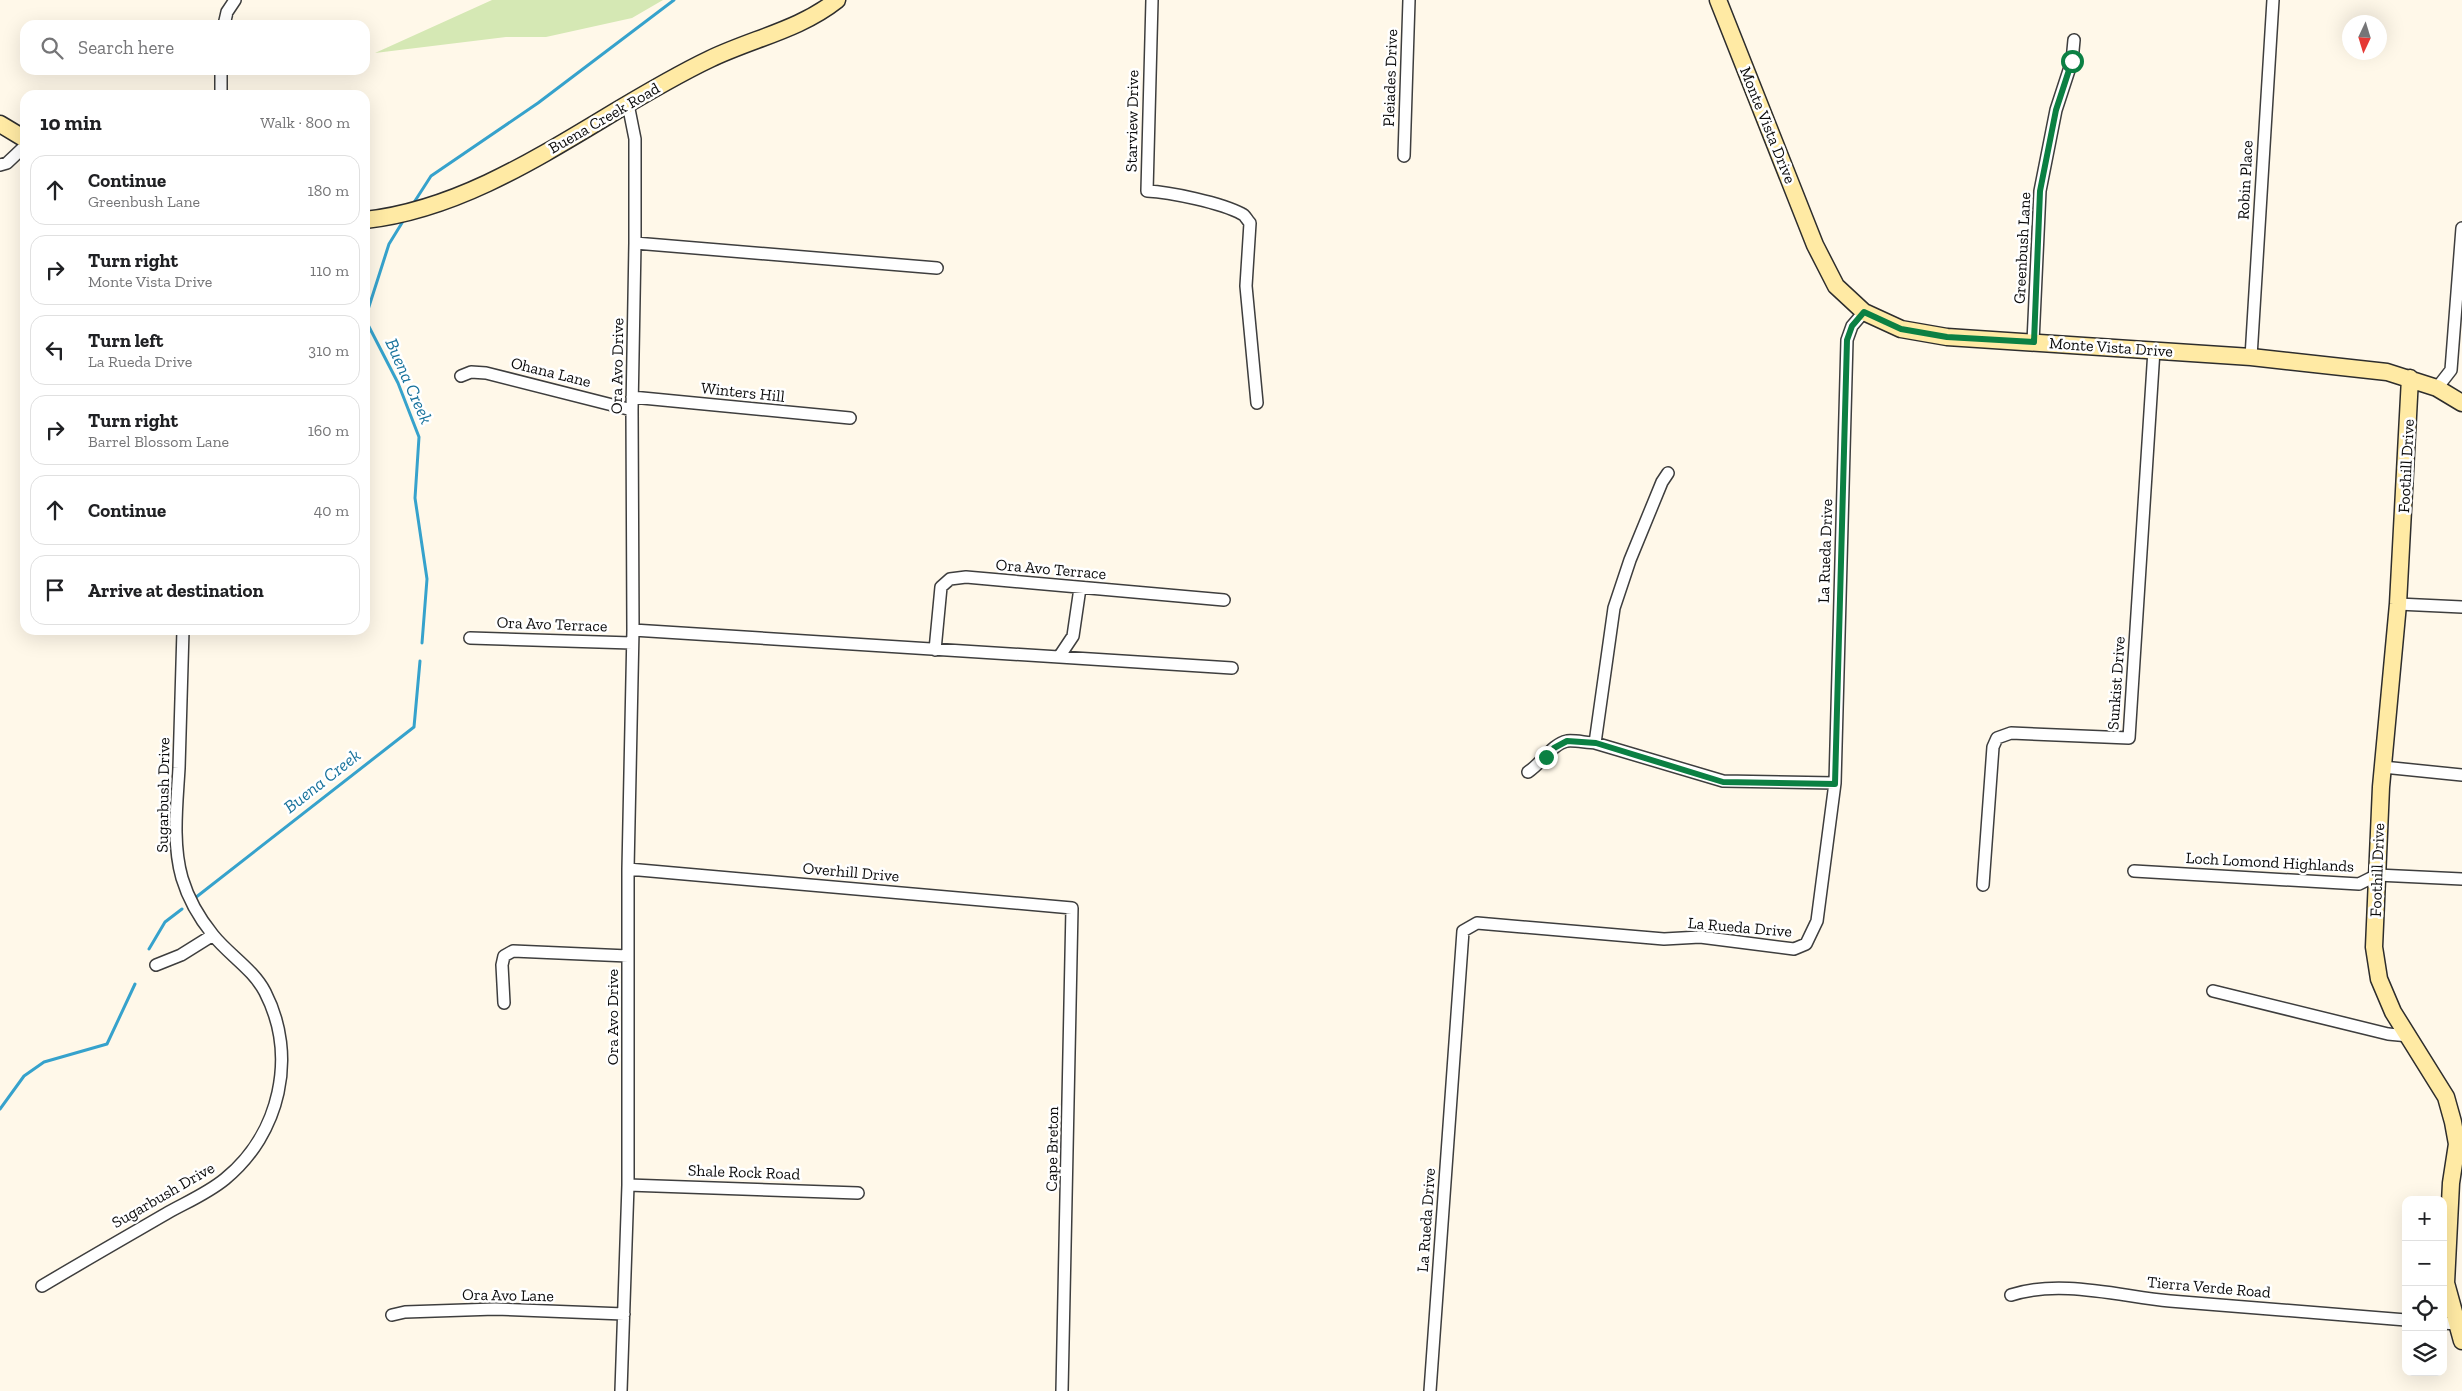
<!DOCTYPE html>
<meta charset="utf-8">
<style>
body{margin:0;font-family:"Zilla Slab",serif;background:#f6f6f6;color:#202124}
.controls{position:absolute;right:15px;bottom:15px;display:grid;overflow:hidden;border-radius:10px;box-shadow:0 5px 20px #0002}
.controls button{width:45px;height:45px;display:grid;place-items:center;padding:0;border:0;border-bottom:1px solid #e0e0e0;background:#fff;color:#202124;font:25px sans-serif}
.compass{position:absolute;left:2342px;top:15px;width:45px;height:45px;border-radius:50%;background:#fff;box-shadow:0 5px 20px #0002;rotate:184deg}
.stop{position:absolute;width:15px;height:15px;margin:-11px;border:4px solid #0b8043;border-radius:50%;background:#fff}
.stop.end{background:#0b8043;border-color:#fff;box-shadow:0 1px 5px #0008}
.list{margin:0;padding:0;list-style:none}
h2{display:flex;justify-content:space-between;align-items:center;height:65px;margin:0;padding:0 20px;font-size:21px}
h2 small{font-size:16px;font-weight:400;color:#757577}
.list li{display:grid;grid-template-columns:32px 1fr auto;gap:15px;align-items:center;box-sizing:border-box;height:70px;margin:0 10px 10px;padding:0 10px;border:1px solid #e0e0e0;border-radius:15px}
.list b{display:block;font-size:19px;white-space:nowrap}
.list p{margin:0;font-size:16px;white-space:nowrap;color:#757577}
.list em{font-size:16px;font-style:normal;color:#757577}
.icon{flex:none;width:28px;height:28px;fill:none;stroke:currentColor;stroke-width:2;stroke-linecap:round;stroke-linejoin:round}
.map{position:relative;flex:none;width:2462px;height:1391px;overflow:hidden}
.search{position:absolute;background:#fff;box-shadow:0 5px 20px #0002;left:20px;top:20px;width:350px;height:55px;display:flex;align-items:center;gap:12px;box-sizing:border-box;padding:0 18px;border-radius:15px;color:#757577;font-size:19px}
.panel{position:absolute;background:#fff;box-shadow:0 5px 20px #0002;left:20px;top:90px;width:350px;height:545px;border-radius:15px}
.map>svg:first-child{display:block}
</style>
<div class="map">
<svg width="2462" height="1391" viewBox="0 0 2462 1391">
<rect width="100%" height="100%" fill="#fff8e9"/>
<path fill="#d5e8b4" d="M492,0H663L632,18L546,37H506L375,53Z"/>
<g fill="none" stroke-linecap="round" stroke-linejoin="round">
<path stroke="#36a2cc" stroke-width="3" d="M413,204L431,176L538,103L674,0
M405,218L389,244L365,319L398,383L419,437L415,498L427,579L422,643
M195,898L414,727L420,661
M149,949L165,922L182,909
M0,1109L24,1076L44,1062L107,1044L135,984"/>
<g stroke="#3e3e3e" stroke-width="14">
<path id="minor" d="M1152,0L1147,191C1170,192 1222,203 1242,214C1245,215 1247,220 1250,223L1246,286L1257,403
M224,25L227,12L235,0
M221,70V95
M1404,156L1409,0
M0,165L7,163L25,146
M635,243L937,268
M2033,342L2040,191L2056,110L2072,61L2074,40
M2251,357L2273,0
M461,376L471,372L486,373L632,410
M2437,388L2451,370L2462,228
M632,397L850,418
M1668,473L1662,482L1630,560L1614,608L1595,743L1723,781L1835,783
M2398,604L2462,607
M633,630L1232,668
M470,638L632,643
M935,650L941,587L950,579L966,577L1224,600
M1059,657L1073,636L1080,588
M2383,767L2462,775
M1528,772C1541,764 1552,744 1567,741C1575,740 1587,743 1596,743
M628,869L1072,908L1062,1391
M2134,871L2359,884L2377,875L2462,879
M1983,885L1993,747L1997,738L2011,733L2129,738L2154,350
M156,965L181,955L213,935
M2213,991L2388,1034L2409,1036
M504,1003L502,965L504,956L513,951L628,956
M628,1185L858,1193
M42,1286C84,1261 126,1237 169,1212C187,1202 208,1193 225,1179C280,1134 298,1056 265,992C253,969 229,955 213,935C200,919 188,898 182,878C172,843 177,804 179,768C180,722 182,676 183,630
M2011,1295C2060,1279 2119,1296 2170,1301C2248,1308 2327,1314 2406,1320
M392,1315L405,1312L495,1309L624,1314
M2443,1323L2456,1324
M621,1391L628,1185V869L633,630L632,410L635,243V139L628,104
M1430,1391L1463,931L1477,923L1664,939L1700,937L1794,949L1806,944L1817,921L1835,783L1847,340L1852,326L1864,312"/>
</g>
<g stroke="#2d2d2d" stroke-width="19">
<path id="secondary" d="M1718,0L1815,245L1836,286L1864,312L1901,329L1947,337L2251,357L2387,372L2437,388L2462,403
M0,124L25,139
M365,220C492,206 598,112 710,59C754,38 799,30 837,0
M2410,378L2398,604L2381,787L2374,947L2379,979L2393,1012L2446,1097L2453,1122L2457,1144L2451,1183L2446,1283L2462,1341"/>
</g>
<use href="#minor" stroke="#fff" stroke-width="11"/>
<use href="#secondary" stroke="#ffeaa4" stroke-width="16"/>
</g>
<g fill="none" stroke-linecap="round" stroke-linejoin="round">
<path stroke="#0b8043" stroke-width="6" d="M1546,757L1554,748L1567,741L1596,743L1723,782L1835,784L1847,340L1852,326L1864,312L1901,329L1947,337L2034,342L2040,191L2056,110L2072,61"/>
</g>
<g text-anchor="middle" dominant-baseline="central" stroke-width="5" stroke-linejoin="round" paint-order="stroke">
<g font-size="16" fill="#0b0b0b" stroke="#fff">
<text transform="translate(1390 78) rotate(-88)">Pleiades Drive</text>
<text transform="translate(604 118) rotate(-30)">Buena Creek Road</text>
<text transform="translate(1132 121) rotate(-89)">Starview Drive</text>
<text transform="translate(1768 125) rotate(68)">Monte Vista Drive</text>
<text transform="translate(2245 180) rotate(-87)">Robin Place</text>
<text transform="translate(2022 248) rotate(-87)">Greenbush Lane</text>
<text transform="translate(2111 347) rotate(4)">Monte Vista Drive</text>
<text transform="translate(617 366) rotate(-89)">Ora Avo Drive</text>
<text transform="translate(551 372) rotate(14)">Ohana Lane</text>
<text transform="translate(743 392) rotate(6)">Winters Hill</text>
<text transform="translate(2406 466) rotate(-87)">Foothill Drive</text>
<text transform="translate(1825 551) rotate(-88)">La Rueda Drive</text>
<text transform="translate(1051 569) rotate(5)">Ora Avo Terrace</text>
<text transform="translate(552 624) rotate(2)">Ora Avo Terrace</text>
<text transform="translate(2116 683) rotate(-86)">Sunkist Drive</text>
<text transform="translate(163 795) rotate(-89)">Sugarbush Drive</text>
<text transform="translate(2270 862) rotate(3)">Loch Lomond Highlands</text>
<text transform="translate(2377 870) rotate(-88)">Foothill Drive</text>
<text transform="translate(851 872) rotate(5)">Overhill Drive</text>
<text transform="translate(1740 927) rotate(5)">La Rueda Drive</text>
<text transform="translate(612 1017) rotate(-90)">Ora Avo Drive</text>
<text transform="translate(1052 1149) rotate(-89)">Cape Breton</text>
<text transform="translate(744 1172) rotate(2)">Shale Rock Road</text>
<text transform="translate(163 1195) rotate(-30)">Sugarbush Drive</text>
<text transform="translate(1426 1220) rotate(-86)">La Rueda Drive</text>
<text transform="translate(2209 1287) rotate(5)">Tierra Verde Road</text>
<text transform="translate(508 1295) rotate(1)">Ora Avo Lane</text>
</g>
<g font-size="18" font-style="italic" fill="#16719b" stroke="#fff">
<text transform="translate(409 381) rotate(66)">Buena Creek</text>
<text transform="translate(322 781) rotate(-38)">Buena Creek</text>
</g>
</g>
</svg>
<div class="controls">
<button>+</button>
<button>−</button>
<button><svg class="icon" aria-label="locate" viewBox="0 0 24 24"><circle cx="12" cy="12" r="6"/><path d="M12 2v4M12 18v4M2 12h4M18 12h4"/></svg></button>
<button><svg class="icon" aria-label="layers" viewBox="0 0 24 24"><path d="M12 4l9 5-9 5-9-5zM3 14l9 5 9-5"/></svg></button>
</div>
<svg class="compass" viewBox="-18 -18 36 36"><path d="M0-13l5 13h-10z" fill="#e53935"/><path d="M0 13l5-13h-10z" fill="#757577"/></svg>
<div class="stop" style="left:2072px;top:61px"></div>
<div class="stop end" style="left:1546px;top:757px"></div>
<div class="search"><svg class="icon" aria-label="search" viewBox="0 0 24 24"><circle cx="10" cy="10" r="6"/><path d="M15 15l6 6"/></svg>Search here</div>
<section class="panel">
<h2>10 min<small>Walk · 800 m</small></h2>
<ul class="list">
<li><svg class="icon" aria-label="ahead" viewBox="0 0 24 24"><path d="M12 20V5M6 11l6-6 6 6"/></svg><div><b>Continue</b><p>Greenbush Lane</p></div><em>180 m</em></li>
<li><svg class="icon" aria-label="right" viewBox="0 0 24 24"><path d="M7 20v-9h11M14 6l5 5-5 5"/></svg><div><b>Turn right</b><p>Monte Vista Drive</p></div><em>110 m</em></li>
<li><svg class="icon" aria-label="left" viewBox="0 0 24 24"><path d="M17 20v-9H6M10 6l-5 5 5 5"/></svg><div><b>Turn left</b><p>La Rueda Drive</p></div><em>310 m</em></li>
<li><svg class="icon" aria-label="right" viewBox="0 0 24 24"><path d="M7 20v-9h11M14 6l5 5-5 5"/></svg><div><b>Turn right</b><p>Barrel Blossom Lane</p></div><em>160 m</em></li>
<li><svg class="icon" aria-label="ahead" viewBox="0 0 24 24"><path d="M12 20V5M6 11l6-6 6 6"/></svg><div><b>Continue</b></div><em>40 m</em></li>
<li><svg class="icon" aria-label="arrive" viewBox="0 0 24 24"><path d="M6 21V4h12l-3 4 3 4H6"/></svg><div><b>Arrive at destination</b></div></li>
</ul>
</section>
</div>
